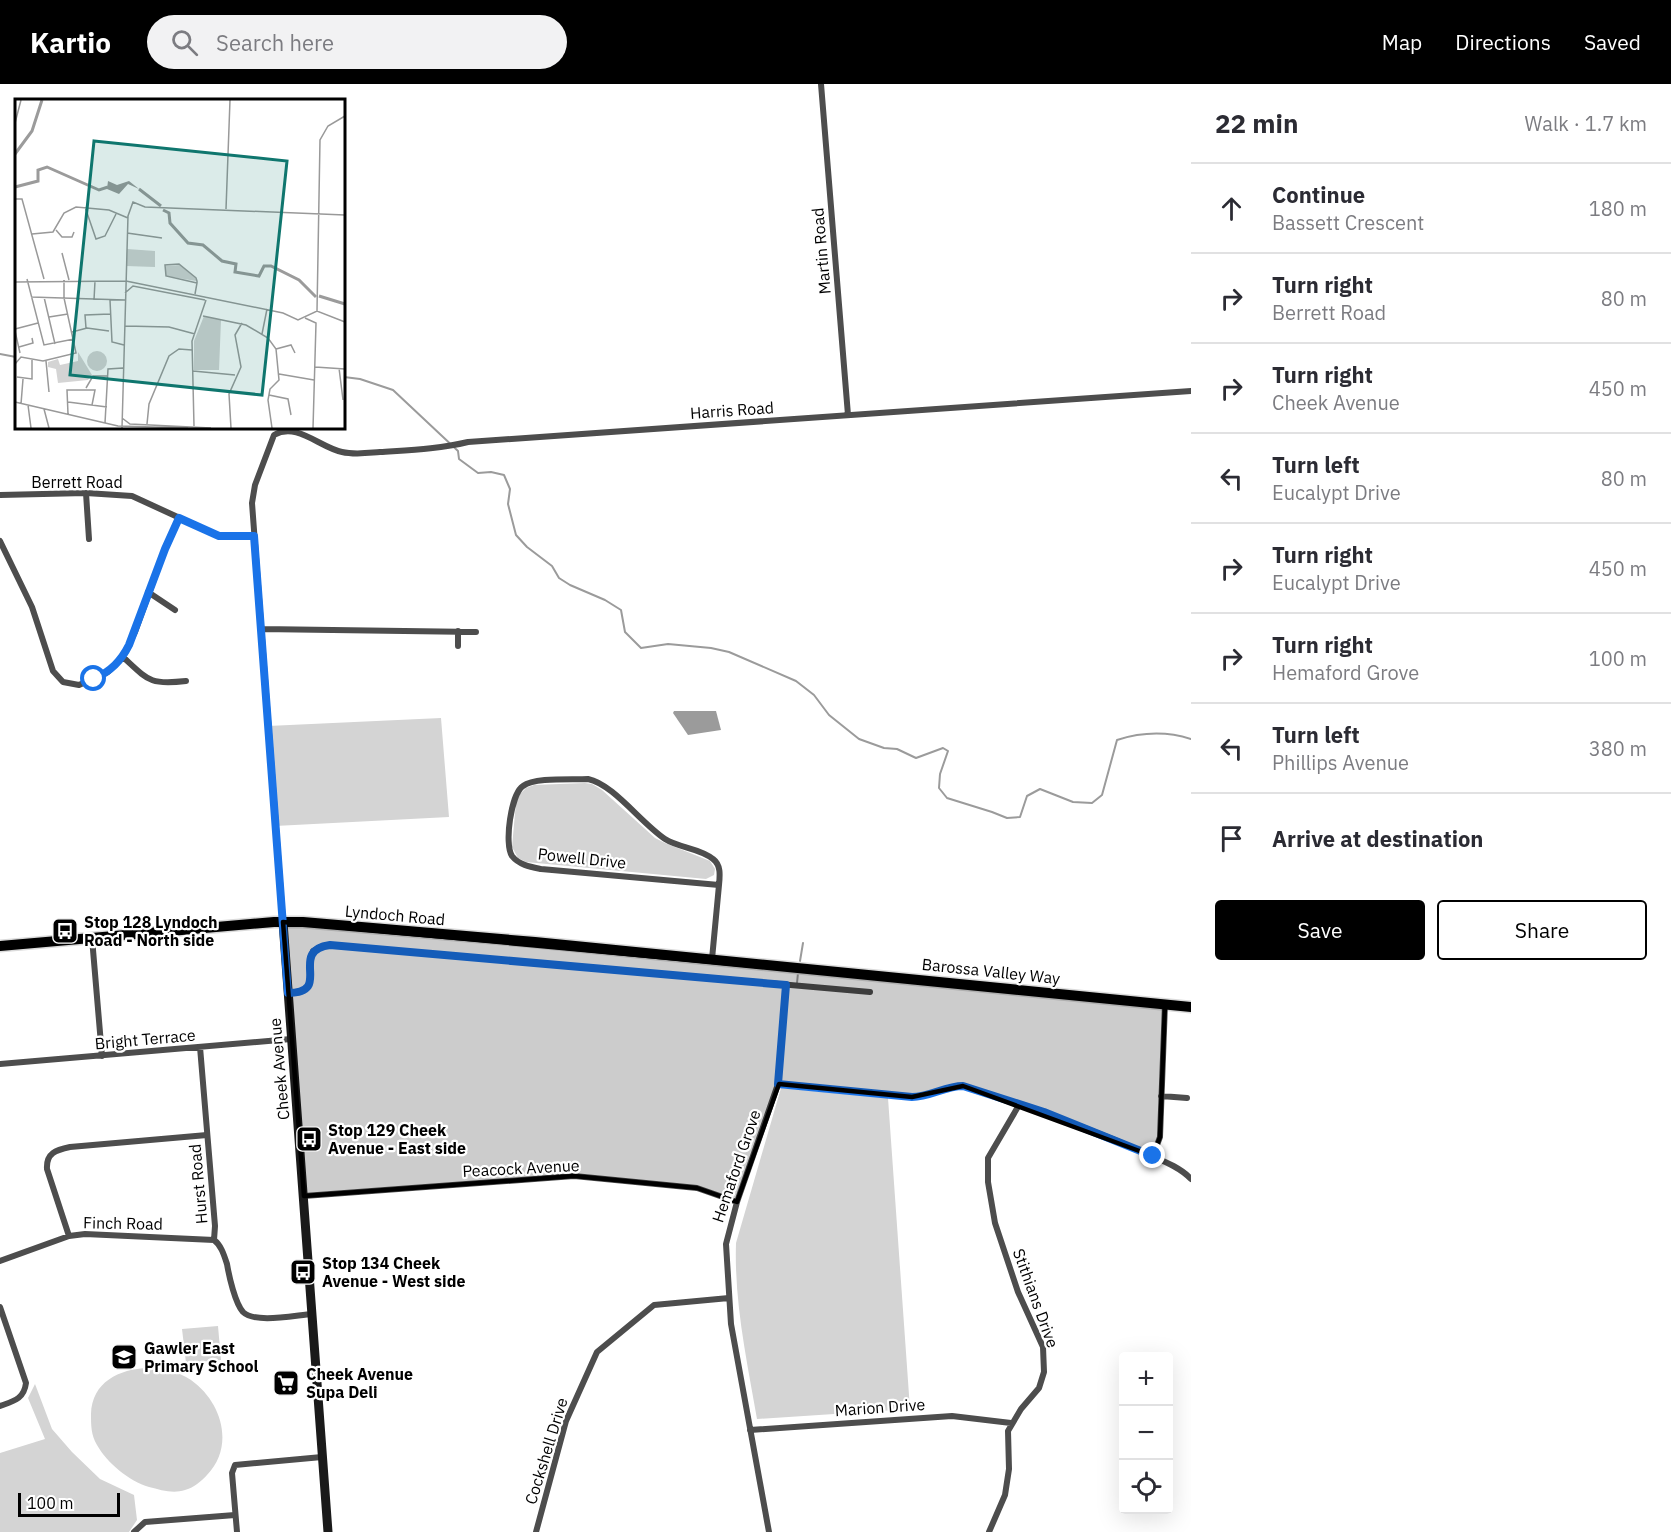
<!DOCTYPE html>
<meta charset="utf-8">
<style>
body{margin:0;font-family:"IBM Plex Sans",sans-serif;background:#f2f2f3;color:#2b2b33}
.controls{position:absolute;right:18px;bottom:18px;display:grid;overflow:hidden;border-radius:6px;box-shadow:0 6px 24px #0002}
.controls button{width:54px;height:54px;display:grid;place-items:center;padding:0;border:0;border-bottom:2px solid #e1e1e2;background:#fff;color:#2b2b33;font:30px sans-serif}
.scale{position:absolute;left:18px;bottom:15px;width:102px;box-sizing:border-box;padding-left:6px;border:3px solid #000;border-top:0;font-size:16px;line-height:21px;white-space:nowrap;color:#000;-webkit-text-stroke:4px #fff;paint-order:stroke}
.stop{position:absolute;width:18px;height:18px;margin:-14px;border:4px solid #1a73e8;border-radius:50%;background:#fff}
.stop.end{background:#1a73e8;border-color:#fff;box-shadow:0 2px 6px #0008}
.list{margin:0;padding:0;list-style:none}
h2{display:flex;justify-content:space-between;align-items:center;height:78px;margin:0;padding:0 24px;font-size:26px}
h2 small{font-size:20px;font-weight:400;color:#7c7c81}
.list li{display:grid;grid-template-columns:39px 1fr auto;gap:18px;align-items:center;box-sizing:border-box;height:90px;padding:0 24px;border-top:2px solid #e1e1e2}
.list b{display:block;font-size:22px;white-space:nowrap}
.list p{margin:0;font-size:20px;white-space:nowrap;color:#7c7c81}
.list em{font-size:20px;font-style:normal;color:#7c7c81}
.actions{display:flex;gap:12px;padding:18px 24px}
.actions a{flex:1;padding:14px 0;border:2px solid #000;border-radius:6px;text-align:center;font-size:21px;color:#000}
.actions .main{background:#000;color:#fff}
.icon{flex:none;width:33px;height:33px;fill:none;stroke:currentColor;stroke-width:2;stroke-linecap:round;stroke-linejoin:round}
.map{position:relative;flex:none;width:1191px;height:1448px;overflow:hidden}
header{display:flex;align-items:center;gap:36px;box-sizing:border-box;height:84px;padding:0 30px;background:#000;color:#fff}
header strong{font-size:28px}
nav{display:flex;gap:33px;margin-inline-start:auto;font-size:21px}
.search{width:420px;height:54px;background:#f2f2f3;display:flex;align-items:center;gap:15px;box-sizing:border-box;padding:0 21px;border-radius:33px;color:#7c7c81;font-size:22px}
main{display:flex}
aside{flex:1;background:#fff}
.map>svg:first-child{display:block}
</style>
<header>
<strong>Kartio</strong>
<div class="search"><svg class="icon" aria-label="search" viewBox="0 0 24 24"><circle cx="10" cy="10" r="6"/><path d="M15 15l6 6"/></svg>Search here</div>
<nav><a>Map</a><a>Directions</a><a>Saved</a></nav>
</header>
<main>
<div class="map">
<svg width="1191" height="1448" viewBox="0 0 1191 1448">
<rect width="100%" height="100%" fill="#fff"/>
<path fill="#d4d4d4" d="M441,634L449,733L275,742L268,642Z
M585,699L592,700L602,706L655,754L665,759L710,777L715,785L714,791L706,795L526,778L518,774L512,763L516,718L520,710L526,704L534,701Z
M781,1004L888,1014L910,1325L757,1335C747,1277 734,1218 736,1159Z
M218,1242L221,1276L186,1279L182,1245Z
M148,1284C163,1285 178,1287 191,1296C222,1318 235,1362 207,1391C202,1397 193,1404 185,1406C173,1410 161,1406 149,1403C129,1397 107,1379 97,1361C91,1351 91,1341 91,1330C92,1298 119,1285 148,1284Z
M35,1300L52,1345L72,1368L100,1395L134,1411L137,1436L129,1448H0V1369L45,1355L28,1314Z"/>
<path fill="#9b9b9b" d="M674,627H716L721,646L688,651L673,629Z"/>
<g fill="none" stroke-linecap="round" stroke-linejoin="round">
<path stroke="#9b9b9b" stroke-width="2" d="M0,270L16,273
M344,293L360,295L393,306L458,367L459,375L478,389L491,388L504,391L510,405L508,420L516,451L527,463L552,482L559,494L570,501L605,516L621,526L625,548L641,564L668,560L711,564L729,568L796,597L814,611L829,631L859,655L884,664L897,665L916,674L943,664L948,667L940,690L939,704L947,714L992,728L1007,734L1020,733L1027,712L1040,705L1073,718L1092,719L1102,711L1117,656C1142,648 1166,647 1191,655
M800,877L803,859
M797,899L798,889"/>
<g stroke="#dbdbdb" stroke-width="13">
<path id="primary" d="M0,862L274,838H303L535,858L1191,923"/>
</g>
<path stroke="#4d4d4d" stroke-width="6" d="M821,0L848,331
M86,409L89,455
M0,411L86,409L132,412L219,452H254
M0,457L32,523L53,587L63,598L79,601L108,588L123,573L135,548L165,465L179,434
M148,508L175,526
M261,545L476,548
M458,562V547
M123,573C149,597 150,601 186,597
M283,838L252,419L255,401L274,351C297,338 319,363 342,368C355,371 367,369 380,368C409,366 439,365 468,358L1191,307
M92,854L102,972
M712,875L719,801C720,791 721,781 713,775C700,764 679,764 665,755C641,739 613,700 588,695C572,696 535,693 523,702C511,710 504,760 512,772C519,781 531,783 541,785L719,801
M288,909C321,909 305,888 313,867L320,863L330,861L870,908
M200,963L215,1142L214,1156C221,1161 224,1171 227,1180C229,1192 235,1219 243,1228C255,1240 296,1231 312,1230
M0,980L291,955
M778,1000L912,1013C930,1013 945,1002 963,1002C1024,1021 1084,1042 1143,1068C1158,1075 1179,1082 1191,1095
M1161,1012L1187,1014
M1153,1072L1160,1053L1165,920
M304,1112L574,1092L697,1104L737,1118
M69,1152L47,1085C46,1069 56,1066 70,1063L207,1051
M0,1177L69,1152L85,1150L214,1156
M0,1223L26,1299C24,1315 14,1317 0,1322
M750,1346L952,1332L1011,1339
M134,1448L145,1438L235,1431
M237,1448L232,1389L235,1381L322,1373
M536,1448L566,1337L597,1268L654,1221L729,1214
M769,1448L731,1240L726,1160L737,1118L778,1000L786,901
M989,1448L1005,1411L1009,1385L1008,1347L1021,1325L1039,1304L1044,1288L1043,1263L1018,1208L995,1139L988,1098V1074L1019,1021"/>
<path stroke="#1a1a1a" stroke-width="9" d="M283,838L328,1448"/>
<use href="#primary" stroke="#000" stroke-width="10"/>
</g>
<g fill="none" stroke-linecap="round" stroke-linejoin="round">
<path stroke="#1a73e8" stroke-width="8" d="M94,595C111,587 121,577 129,561L165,465L179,434L219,452H254L288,909C334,909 287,867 330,861L786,901L778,1000L912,1013C930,1013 945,1002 963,1002L1044,1028L1153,1072"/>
</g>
<path fill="#000" fill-opacity="0.2" stroke="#000" stroke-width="4.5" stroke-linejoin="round" d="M283,838L1165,920L1160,1053L1153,1072L963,1002L912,1013L779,1000L737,1118L697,1104L574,1092L304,1112Z"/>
<defs>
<g id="bus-square" transform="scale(1.35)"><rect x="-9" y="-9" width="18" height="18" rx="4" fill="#000" stroke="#fff"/><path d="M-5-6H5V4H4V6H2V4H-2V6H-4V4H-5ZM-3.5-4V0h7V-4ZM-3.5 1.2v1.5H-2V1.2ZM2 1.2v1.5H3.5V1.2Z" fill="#fff"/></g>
<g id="school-square" transform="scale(1.35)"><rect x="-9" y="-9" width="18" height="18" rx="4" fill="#000" stroke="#fff"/><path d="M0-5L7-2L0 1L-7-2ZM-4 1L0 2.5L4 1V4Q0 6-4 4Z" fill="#fff"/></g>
<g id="supermarket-square" transform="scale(1.35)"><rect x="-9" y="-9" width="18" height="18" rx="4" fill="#000" stroke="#fff"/><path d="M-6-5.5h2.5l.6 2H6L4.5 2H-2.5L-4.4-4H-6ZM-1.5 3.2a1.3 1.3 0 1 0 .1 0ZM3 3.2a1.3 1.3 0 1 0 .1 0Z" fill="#fff"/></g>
</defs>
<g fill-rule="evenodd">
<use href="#bus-square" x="65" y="847"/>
<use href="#bus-square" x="309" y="1055"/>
<use href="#bus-square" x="303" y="1188"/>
<use href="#school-square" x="124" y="1273"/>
<use href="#supermarket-square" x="286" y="1299"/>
</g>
<g text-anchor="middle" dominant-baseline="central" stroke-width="4.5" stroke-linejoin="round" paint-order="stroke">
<g font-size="16" fill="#000" stroke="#fff">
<text transform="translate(821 167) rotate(-95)">Martin Road</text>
<text transform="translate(732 326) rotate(-4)">Harris Road</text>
<text x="77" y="398">Berrett Road</text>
<text transform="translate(582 774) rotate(6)">Powell Drive</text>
<text transform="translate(395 831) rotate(5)">Lyndoch Road</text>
<text transform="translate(991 887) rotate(6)">Barossa Valley Way</text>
<text transform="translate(145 955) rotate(-5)">Bright Terrace</text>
<text transform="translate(279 985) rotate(-95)">Cheek Avenue</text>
<text transform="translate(736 1082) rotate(-71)">Hemaford Grove</text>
<text transform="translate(521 1084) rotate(-3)">Peacock Avenue</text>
<text transform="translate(198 1100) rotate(-95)">Hurst Road</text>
<text transform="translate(123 1139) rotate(1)">Finch Road</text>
<text transform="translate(1036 1214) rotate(70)">Stithians Drive</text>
<text transform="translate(880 1323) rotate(-4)">Marion Drive</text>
<text transform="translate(546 1367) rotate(-73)">Cockshell Drive</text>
</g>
<g font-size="16" font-weight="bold" fill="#000" stroke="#fff" text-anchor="start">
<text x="84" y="838">Stop 128 Lyndoch<tspan x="84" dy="18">Road - North side</tspan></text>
<text x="328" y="1046">Stop 129 Cheek<tspan x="328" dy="18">Avenue - East side</tspan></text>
<text x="322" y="1179">Stop 134 Cheek<tspan x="322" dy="18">Avenue - West side</tspan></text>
<text x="144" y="1264">Gawler East<tspan x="144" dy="18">Primary School</tspan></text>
<text x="306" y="1290">Cheek Avenue<tspan x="306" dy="18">Supa Deli</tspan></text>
</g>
</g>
<g transform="translate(15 15)">
<rect width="330" height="330" fill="#fff"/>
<path d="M112,150L140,152V168L111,167ZM165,166L181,180V182L151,177V167ZM189,217L206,221L204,271H179V242ZM72 262a10 10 0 1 1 20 0a10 10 0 1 1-20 0ZM63,253L77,276L73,281L43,284L41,270L33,268V263L43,260L45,266L63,262Z" fill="#d4d4d4"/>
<path d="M93,82L102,86L114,82L124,90L113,85L104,95L92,90Z" fill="#9b9b9b"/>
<path fill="none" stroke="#9b9b9b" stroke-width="3" d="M0,55L17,32L27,1M0,88L23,82V71L32,68L84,91L93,88M124,90L146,107M148,111L154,114L155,124L173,144L188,146L207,162L221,165L220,173L244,177L249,167H256L284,181L301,198M304,197L330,205"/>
<path fill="none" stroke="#999" stroke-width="1.5" d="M0,24L6,1M0,100H7L29,180M70,108L81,140L90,137L101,115M211,110L215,1M41,131L47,138H57L59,133M112,134L147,139M17,135L38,133L49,114L61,108L94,111L113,119M47,154L54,181M12,180L29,246L59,240M0,183L111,182L268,214L283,221L302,212L330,223M110,194L118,187L190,201M180,195L182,184V182L181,179L164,165L150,166L151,177L182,184M16,198L110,201M29,198L40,245M79,201L80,182M95,201L97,243L109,246M302,212L305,41L313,27L330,17M188,217L231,226L253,239L261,250L264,281L255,290L253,301L257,329M34,218L53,215M290,219L301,224L298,329M110,227L154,228L180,235M71,229L70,216L95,215M0,230L23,224M0,232L5,254M57,233L72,229L94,232M247,235L252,210M4,248L18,244L17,239M261,250L276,246L280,254M31,262L34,293M0,265L6,258L28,262L61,254L49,199V181M300,268L330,270M324,269L328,301M178,272L220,276M264,275L299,281M2,278L17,280V260M71,289L78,277H93M254,296L273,300L276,316M0,303L103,327L173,329M53,303L92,308M6,305L8,280M13,306L16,329M29,310L34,329M53,315L52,291H80L77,306M107,319L115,325L196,329M90,324L93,270L108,269M132,325L134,305L154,257L164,250L177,251M179,327L177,242L191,201M107,329L113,117L118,103L130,108L330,116M216,329L214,295L226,268L220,236L227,224"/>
<path fill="#0f766e" fill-opacity="0.15" stroke="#0f766e" stroke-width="3" d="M79,42L272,62L247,296L55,276Z"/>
<rect width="330" height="330" fill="none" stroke="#000" stroke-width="3"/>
</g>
</svg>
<div class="controls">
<button>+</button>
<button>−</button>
<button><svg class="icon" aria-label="locate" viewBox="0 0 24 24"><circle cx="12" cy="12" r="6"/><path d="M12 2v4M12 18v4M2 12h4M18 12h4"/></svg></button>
</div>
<div class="scale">100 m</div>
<div class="stop" style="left:94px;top:595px"></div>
<div class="stop end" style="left:1153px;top:1072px"></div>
</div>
<aside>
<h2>22 min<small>Walk · 1.7 km</small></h2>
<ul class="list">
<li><svg class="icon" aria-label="ahead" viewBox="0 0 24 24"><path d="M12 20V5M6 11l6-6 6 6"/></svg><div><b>Continue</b><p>Bassett Crescent</p></div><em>180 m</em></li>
<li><svg class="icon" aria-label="right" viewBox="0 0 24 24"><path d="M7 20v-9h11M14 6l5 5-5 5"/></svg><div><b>Turn right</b><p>Berrett Road</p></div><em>80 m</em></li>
<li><svg class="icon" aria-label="right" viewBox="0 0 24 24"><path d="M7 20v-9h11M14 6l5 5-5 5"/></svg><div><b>Turn right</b><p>Cheek Avenue</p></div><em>450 m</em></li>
<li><svg class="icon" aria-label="left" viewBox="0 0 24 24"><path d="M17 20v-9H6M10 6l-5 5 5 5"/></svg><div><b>Turn left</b><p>Eucalypt Drive</p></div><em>80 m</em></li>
<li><svg class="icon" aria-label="right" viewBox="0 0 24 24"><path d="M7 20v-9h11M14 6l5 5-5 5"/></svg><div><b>Turn right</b><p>Eucalypt Drive</p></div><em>450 m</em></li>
<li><svg class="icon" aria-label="right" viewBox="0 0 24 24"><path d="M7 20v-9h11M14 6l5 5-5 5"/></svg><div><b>Turn right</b><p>Hemaford Grove</p></div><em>100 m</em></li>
<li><svg class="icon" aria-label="left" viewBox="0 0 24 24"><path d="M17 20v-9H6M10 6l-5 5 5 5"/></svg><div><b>Turn left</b><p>Phillips Avenue</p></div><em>380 m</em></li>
<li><svg class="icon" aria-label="arrive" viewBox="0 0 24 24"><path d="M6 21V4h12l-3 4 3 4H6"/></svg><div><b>Arrive at destination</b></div></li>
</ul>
<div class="actions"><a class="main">Save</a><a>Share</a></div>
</aside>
</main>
